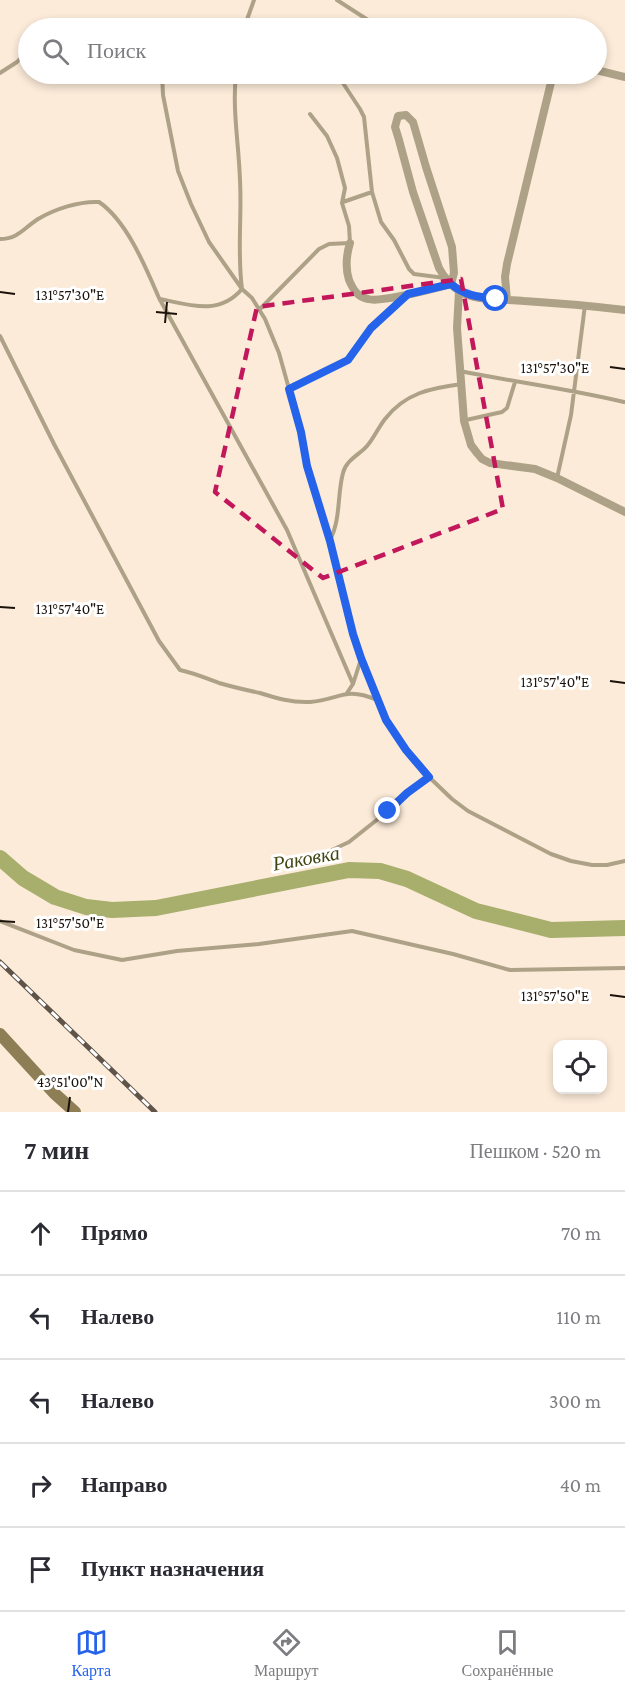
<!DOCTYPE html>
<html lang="ru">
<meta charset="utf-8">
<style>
body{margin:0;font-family:"Crimson Pro",serif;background:#f2f2f3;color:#2b2b33}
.controls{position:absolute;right:18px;bottom:18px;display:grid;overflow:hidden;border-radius:12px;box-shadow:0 3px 9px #0003}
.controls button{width:54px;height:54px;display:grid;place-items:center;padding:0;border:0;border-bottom:2px solid #e1e1e2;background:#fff;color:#2b2b33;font:30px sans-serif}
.stop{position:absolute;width:18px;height:18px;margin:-14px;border:4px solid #2563eb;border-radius:50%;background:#fff}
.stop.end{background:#2563eb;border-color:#fff;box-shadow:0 2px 6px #0008}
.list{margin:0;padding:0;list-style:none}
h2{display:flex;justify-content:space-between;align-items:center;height:78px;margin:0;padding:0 24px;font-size:26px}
h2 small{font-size:20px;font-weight:400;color:#7c7c81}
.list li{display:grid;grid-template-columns:39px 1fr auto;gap:18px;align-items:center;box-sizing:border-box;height:84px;padding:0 24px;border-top:2px solid #e1e1e2}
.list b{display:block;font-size:22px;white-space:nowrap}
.list em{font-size:20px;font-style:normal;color:#7c7c81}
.icon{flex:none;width:33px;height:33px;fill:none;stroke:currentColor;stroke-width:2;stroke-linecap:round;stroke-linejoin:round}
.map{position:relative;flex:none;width:625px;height:1112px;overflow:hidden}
.search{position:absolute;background:#fff;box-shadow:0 3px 9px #0003;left:18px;right:18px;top:18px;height:66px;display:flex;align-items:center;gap:15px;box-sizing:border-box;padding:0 21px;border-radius:33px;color:#7c7c81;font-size:22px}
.sheet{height:498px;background:#fff}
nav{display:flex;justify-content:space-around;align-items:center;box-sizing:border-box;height:84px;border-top:2px solid #e1e1e2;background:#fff;font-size:16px;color:#7c7c81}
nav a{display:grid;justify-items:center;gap:3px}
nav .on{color:#2563eb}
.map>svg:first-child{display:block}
</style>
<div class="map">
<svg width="625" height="1112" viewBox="0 0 625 1112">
<rect width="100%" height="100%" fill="#fcebd9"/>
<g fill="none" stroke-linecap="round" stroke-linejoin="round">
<path stroke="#a8ae6c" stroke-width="16" d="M0,858L23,878L55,897L86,907L112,910L156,908L349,870L380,871L407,879L476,911L551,930L625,928"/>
<path stroke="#ada287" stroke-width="4" d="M337,0L368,20L376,28
M64,28C76,19 88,18 98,28
M244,28L254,0
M327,28L335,25L358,28
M0,73L17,62L28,50
M162,74L163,95L178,171L191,204L209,242L242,289L252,298L265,319L279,353L301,432L307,466L338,571L353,634L361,658L386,720L406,750L429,777L452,799L468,811L551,854L571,861L592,865H607L625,861
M337,74L360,109L364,117L372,192L381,222L394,240L409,269L414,274L445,278
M343,202L372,192
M0,239C18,239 24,228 38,219C55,209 79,201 99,202C127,221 146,268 159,298L287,530L353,684
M160,299C190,305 219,316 242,289C237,253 242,217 240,181C239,145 232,109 236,74
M259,310L319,249L329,244L350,243L349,226L342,203L345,188L337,158L327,136L310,114
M0,336L54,444L159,641L180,670C194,673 206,678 219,683C233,687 246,690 260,693C276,698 292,703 310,702C340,700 344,686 377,700
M460,371C515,382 570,389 624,402
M289,389L348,360L371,328L403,298
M466,420L502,412L507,408L515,382
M557,478L571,415L585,305
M330,540C341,519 337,495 343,473C346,460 359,455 367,446C374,438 378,428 385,419C405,393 431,388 462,384
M347,693L353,684L361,659
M332,850L349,842L388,811L407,793L429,777
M0,921L74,950L122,960L177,951L259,944L352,931L453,954L510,970L625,968"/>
<path stroke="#ada287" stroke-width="8" d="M596,70L625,77
M350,243C346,256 345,267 349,280C353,289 357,297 368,299C382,303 435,288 451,284L454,273L452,247L426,167L413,122L406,115L398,116L395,127L399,140L413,192L439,268C444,278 454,289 465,294C482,301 505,299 524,301C558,303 591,306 625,310
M459,291L457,328L464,421L471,445L477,453L482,459L490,463L535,469L557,478L625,512
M507,300L505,277L507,264L553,74"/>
<path stroke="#8d7e55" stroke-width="12" d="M0,1034L54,1093L75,1112"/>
<g stroke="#5f544a" stroke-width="5">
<path id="rail" d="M0,962L155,1112"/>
</g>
<use href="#rail" stroke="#fff" stroke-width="3" stroke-dasharray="9" stroke-linecap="butt"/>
</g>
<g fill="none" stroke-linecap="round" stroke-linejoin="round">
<path stroke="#2563eb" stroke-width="8" d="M388,811L407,793L429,777L406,750L386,720L361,658L353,634L330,541L307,466L301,432L289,389L348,360L371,328L408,294L451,284C465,296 479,297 496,299"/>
</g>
<path fill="none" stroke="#c2185b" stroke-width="4.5" stroke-dasharray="12 8" stroke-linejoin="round" d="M461,279L503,509L323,578L215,492L257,307Z"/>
<path fill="none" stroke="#1a120b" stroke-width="2" d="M0,292L15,294M156,312L177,314M165,323L167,302M610,367L625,369M0,607L15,608M610,681L625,683M0,921L15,922M610,995L625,997M68,1112L70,1097"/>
<g text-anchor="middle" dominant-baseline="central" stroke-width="6" stroke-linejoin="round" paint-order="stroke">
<g font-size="20" font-style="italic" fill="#414512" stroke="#fff">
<text transform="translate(306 858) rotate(-10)">Раковка</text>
</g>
</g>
<g font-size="15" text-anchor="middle" fill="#1a120b" stroke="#fff" stroke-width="6" stroke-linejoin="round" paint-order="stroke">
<text x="70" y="300">131°57'30"E</text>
<text x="555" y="373">131°57'30"E</text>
<text x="70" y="614">131°57'40"E</text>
<text x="555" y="687">131°57'40"E</text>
<text x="70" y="928">131°57'50"E</text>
<text x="555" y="1001">131°57'50"E</text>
<text x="70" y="1087">43°51'00"N</text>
</g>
</svg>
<div class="controls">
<button><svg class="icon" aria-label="locate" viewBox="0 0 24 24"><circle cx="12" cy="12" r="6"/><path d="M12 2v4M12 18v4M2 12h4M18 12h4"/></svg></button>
</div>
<div class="stop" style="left:496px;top:299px"></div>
<div class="stop end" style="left:388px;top:811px"></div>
<div class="search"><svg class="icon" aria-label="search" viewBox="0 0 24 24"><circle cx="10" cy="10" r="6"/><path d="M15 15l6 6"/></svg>Поиск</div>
</div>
<section class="sheet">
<h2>7 мин<small>Пешком · 520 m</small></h2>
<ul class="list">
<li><svg class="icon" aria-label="ahead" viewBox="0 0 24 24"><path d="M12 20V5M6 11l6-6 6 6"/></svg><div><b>Прямо</b></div><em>70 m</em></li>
<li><svg class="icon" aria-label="left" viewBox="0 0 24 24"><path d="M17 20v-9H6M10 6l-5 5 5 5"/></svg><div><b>Налево</b></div><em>110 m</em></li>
<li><svg class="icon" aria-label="left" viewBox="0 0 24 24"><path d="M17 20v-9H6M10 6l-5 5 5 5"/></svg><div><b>Налево</b></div><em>300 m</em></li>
<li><svg class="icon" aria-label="right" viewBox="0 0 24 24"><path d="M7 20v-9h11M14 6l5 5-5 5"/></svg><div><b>Направо</b></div><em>40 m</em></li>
<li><svg class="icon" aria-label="arrive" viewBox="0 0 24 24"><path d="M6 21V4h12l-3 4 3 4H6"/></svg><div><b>Пункт назначения</b></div></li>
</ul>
</section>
<nav>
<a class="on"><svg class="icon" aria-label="map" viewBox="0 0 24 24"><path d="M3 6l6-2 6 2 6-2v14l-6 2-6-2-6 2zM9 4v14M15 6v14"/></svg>Карта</a>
<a><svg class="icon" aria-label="directions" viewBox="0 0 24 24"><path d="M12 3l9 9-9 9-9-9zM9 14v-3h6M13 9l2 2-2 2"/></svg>Маршрут</a>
<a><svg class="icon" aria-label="saved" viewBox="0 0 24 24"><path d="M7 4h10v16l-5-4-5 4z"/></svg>Сохранённые</a>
</nav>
